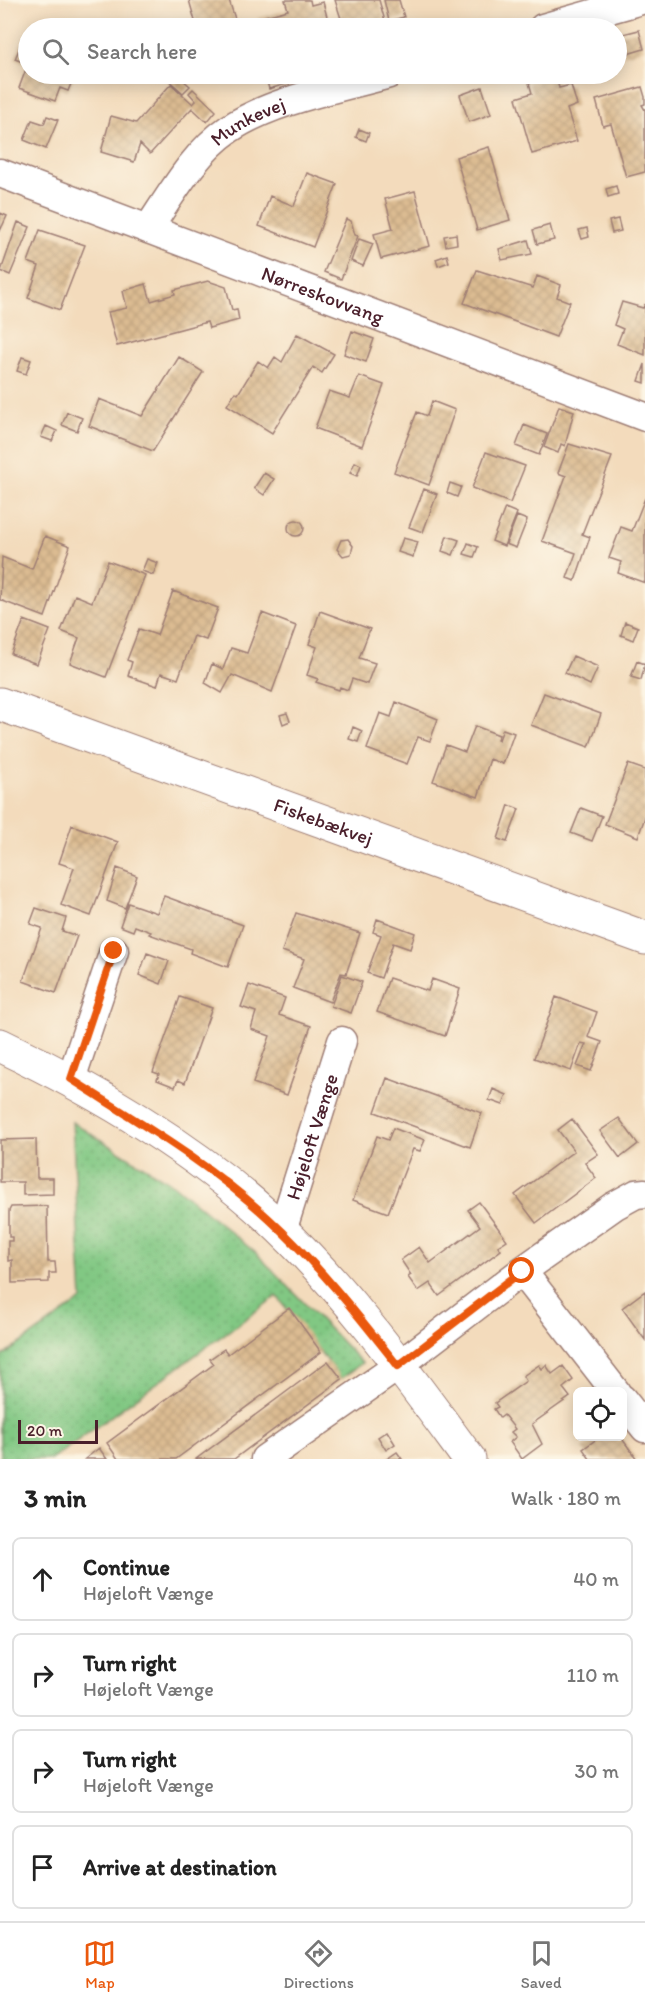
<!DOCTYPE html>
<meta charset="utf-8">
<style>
body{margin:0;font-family:Itim,sans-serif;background:#f6f6f6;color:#222}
.controls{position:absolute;right:18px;bottom:18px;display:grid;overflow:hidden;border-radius:9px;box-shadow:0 3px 15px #0003}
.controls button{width:54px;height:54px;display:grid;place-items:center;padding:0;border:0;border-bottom:2px solid #e0e0e0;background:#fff;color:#222;font:30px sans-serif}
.scale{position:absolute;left:18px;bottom:15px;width:80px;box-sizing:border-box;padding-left:6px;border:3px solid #4a1f2b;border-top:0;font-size:16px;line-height:21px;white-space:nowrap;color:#4a1f2b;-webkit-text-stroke:4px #fcf5e5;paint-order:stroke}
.stop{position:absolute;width:18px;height:18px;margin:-14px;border:4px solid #ea580c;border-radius:50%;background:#fff}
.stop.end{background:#ea580c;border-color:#fff;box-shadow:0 2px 6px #0008}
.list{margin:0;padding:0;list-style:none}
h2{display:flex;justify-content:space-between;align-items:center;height:78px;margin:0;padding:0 24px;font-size:26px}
h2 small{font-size:20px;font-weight:400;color:#767676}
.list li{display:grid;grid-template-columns:39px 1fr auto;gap:18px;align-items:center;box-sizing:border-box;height:84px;margin:0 12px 12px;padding:0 12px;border:2px solid #e0e0e0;border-radius:9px}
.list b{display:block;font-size:22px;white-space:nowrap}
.list p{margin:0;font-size:20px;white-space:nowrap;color:#767676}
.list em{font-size:20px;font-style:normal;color:#767676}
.icon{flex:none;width:33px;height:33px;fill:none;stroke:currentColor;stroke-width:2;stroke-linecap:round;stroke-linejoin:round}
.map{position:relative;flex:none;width:645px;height:1459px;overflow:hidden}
.search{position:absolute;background:#fff;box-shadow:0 3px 15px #0003;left:18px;right:18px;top:18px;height:66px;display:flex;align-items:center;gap:15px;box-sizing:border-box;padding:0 21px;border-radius:33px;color:#767676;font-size:22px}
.sheet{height:462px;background:#fff}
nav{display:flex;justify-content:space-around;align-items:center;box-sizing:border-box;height:84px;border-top:2px solid #e0e0e0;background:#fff;font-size:16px;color:#767676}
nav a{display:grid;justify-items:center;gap:3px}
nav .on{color:#ea580c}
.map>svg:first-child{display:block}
</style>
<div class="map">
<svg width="645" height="1459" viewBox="0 0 645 1459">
<defs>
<pattern id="grass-dots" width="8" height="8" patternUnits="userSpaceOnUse" patternTransform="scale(1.5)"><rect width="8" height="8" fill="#81c883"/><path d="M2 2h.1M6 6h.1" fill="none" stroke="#71ab71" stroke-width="1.8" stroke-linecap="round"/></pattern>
<pattern id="building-cross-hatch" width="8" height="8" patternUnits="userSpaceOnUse" patternTransform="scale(1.5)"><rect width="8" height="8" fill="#dcbc92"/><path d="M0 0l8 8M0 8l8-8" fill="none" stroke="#bea17e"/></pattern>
</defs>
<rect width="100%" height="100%" fill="#fcf5e5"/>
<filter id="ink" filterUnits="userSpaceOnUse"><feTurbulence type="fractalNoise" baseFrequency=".0167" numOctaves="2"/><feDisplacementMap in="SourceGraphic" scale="12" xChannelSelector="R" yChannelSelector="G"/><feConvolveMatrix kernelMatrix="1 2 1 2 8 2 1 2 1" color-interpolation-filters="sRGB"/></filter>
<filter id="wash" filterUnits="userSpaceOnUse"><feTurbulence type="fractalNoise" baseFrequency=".008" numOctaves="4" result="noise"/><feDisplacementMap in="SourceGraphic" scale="24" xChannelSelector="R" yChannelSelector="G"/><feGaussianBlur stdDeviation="1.35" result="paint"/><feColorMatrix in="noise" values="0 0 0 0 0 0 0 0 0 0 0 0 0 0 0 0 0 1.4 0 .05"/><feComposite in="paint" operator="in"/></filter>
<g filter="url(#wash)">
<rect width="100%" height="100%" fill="#f3dbbc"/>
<path fill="url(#grass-dots)" stroke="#667457" stroke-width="1.5" d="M72,1122L174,1185L257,1254L362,1363L341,1379L277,1296L52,1459H0V1358L82,1300Z"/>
<g id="blocks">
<path fill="url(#building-cross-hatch)" d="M189,0H229L236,22L244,20L247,28H197Z
M285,0H310L311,5L323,2L330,28H261L258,18L288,10Z
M335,0H379L387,28H344Z
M384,0H399L404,17L389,21Z
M49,19L73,28H45Z
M639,30L644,49L624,55L619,35Z
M24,37L28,39V74H75L68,91L60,88L55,101L19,88L28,64L15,59Z
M155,74H176L190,86L183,93L165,77L162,80Z
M265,74H291L293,82L269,89Z
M551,77H556L559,88L571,85L577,105L567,109L577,141L532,154L516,98L532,93L529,83Z
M171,84L193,104L196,101L189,93L193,89L216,111L207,122L192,108L150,154L140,144L134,162L101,152L111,116L136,123Z
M482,87L491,114L469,122L460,95Z
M642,87L645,97V104L642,105L645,110V172L626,177L611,124L603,126L596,100Z
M47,116L58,120L46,149L24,140L32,120L44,124Z
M359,129L369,133L366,141L356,137Z
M489,147L510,220L477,230L456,157Z
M307,173L337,184L313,247L259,226L270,196L294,206Z
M616,186L618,194L608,197L606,189Z
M415,191L430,246L381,259L374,234L393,229L385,199Z
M0,213L7,216L0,231Z
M346,219L351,221L355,235L358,236L341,279L324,272Z
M618,219L621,231L612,233L609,221Z
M18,222L30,227L10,275L1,271Z
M550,225L554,240L537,244L533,230Z
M587,228L589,237L582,239L579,230Z
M40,230L85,245L60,310L28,298L39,266L28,262Z
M456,234L457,244L446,246L444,236Z
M359,239L373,244L363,266L351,261Z
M528,240L532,254L502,260L499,249Z
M447,255L449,262L438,266L436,259Z
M477,270L533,288L537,276L561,285L557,297L570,302L556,337L464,303Z
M208,281L226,287L232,310L237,309L239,320L209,328L207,322L117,346L108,312L127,308L123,291L146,284L151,301L175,294L174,290Z
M622,302L643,308L645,304V355L617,344L623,329L614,325Z
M352,331L374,339L366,362L344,354Z
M297,334L334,354L322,373L313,367L272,433L227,405L235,392L238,394L258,361L268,368L275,357L282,362Z
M22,357L31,360L26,374L17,371Z
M179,357L203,372L153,451L89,426L99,399L142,416Z
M645,364V383L639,381Z
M359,376L384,385L362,446L315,428L329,391L350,398Z
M432,401L455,410L429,485L394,472L417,412L427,416Z
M559,406L574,411L565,446L561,444L558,453L544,447Z
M67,412L82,418L77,431L62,425Z
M524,425L547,434L539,455L516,446Z
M46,426L57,431L52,441L41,437Z
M569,444L612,457L582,534L590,537L575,581L567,578L576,553L542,541L566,476L558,473Z
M486,452L525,466L510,503L472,488Z
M355,462L361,465L357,476L350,473Z
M264,473L274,479L264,495L254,488Z
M450,483L461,487L457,497L447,493Z
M424,489L437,494L423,532L409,527Z
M645,498V583L618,573L621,562L609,558L621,527L632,531Z
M505,508L517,513L504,546L492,541Z
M517,516L527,520L516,548L506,544Z
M288 528a8 8 0 1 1 16 0a8 8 0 1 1-16 0Z
M45,536L70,546L45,617L0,600L2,557L32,569Z
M447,536L459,540L453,555L442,551Z
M403,538L418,542L413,557L398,552Z
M348,539L353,546L351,554L343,556L337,549L341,540Z
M468,543L478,547L474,557L464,554Z
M147,559L158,563L153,575L142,571Z
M108,561L145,575L106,677L70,663L79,638L61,631L75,595L92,602Z
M173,591L218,608L206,640L194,636L178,679L161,673L157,686L128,676L132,662L127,660L139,629L157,635Z
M320,611L370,629L359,658L375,663L367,684L352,679L348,690L340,687L339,690L316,682L318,679L307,675L317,647L309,644Z
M262,613L296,626L272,692L232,675L222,693L205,683L212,664L223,669L231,648L247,653Z
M24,620L50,630L37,664L11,654Z
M625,622L638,627L633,640L621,635Z
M573,656L598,667L590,685L565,673Z
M637,661L645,664L641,680L631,677Z
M544,693L601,714L589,747L531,725Z
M396,702L438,719L430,741L418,737L407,764L367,749L380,713L391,717Z
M287,713L290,721L283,724L280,715Z
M475,726L499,735L497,739L499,740L503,729L514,733L503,764L490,759L478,797L433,781L446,745L465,752Z
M353,727L362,731L358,742L349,739Z
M628,764L645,770V817L638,837L605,824Z
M509,805L519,809L507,842L498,839Z
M581,808L602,816L592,841L571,833Z
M72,825L118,842L91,916L61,905L74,868L59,863Z
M117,868L137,876L125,908L107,901Z
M164,896L243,925L228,967L190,953L191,949L149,934L151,932L135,926L133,931L120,926L128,903L157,913Z
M36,908L66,918L62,931L77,936L56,993L23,981L42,928L30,924Z
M296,913L360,933L346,974L341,973L330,1002L293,988L304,959L282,951Z
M377,919L415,933L410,949L393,943L381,978L367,973L381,935L373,932Z
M147,953L169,961L161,984L139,975Z
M342,975L362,982L351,1013L331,1006Z
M389,978L428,991L432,979L460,989L445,1036L377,1012Z
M249,985L285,998L279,1015L311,1026L287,1095L253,1083L270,1036L251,1029L256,1012L241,1007Z
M180,997L212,1008L185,1083L178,1080L175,1087L157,1080L159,1074L153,1072Z
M556,997L597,1012L588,1037L602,1042L591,1071L577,1066L586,1044L581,1043L571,1071L534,1058Z
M387,1078L482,1113L470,1147L375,1112Z
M493,1089L507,1095L503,1105L489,1100Z
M619,1118L638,1144L620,1158L600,1131Z
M572,1119L598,1154L585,1163L596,1178L536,1223L515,1195L574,1151L558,1130Z
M393,1128L425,1140L420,1151L413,1149L388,1213L353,1200L377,1136L388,1140Z
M36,1139L37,1178H53V1194L23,1195V1182H0V1140Z
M479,1202L507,1240L498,1246L501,1250L439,1296L430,1283L418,1291L408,1277L411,1275L401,1260L419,1247L430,1263L480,1226L468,1210Z
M47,1206L48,1262H55L56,1273H49V1282L12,1283V1260L8,1261V1241H12V1237H9V1211L11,1207Z
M645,1291V1340L622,1308Z
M289,1308L321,1352L176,1459H118L107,1443L214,1364L210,1359L224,1349L228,1354Z
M328,1361L342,1379L234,1459H196Z
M539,1365L542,1369L546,1365L552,1374L563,1366L573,1380L563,1388L570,1397L532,1424L542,1444L522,1459L510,1442L516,1437L511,1432L515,1429L504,1415L500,1418L494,1409L498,1407L495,1403L526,1381L523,1376Z
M387,1431L395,1444L386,1450L378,1437Z
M601,1436H620L637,1459H590L583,1449Z
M99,1448L107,1459H85Z
M397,1452L402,1459H387Z"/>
</g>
</g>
<g filter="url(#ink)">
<use href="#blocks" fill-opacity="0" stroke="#9e7d74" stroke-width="1.5"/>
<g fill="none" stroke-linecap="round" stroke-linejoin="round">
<g stroke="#9e7d74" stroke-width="31">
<g id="minor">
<path d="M543,28L641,0"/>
<path id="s1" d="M0,173L645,417"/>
<path id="s2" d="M148,229C171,195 194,153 229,129C272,100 339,88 389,74"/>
<path d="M71,1079L114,951"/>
<path id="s3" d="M282,1231L342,1041"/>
<path d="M522,1271L616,1392"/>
<path d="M622,1399L645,1428"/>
<path d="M265,1459L398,1366L522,1271L614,1206L636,1194L645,1193"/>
</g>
</g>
<g stroke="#9e7d74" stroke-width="35">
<g id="tertiary">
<path id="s4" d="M0,704L645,938"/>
<path d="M0,1045C95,1090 190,1146 268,1217C345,1288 407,1375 469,1459"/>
</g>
</g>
<use href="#minor" stroke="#fff" stroke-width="28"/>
<use href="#tertiary" stroke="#fff" stroke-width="33"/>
</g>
</g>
<g fill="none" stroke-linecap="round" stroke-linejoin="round" filter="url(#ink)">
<path stroke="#ea580c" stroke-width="8" d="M114,951L71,1079C138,1122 209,1163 268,1218C317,1263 357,1314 398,1366L522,1271"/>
</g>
<g text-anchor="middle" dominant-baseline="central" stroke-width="4.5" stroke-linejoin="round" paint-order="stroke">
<g font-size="20" fill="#4a1f2b" stroke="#fcf5e5">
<text stroke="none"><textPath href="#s2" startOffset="150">Munkevej</textPath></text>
<text stroke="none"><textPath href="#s1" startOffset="345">Nørreskovvang</textPath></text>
<text stroke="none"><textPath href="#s4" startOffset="344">Fiskebækvej</textPath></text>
<text stroke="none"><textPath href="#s3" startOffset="99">Højeloft Vænge</textPath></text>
</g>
</g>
</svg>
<div class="controls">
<button><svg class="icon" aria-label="locate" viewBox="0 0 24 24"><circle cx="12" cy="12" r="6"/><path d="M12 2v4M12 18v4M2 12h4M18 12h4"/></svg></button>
</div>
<div class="scale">20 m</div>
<div class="stop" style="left:522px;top:1271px"></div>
<div class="stop end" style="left:114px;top:951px"></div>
<div class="search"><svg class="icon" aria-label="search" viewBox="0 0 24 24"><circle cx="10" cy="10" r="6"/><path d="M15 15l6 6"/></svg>Search here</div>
</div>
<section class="sheet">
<h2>3 min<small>Walk · 180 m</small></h2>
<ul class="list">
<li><svg class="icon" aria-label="ahead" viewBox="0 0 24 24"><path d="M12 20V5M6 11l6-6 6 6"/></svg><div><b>Continue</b><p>Højeloft Vænge</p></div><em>40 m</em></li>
<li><svg class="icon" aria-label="right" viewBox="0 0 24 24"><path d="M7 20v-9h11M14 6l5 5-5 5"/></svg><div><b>Turn right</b><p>Højeloft Vænge</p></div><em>110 m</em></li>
<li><svg class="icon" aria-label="right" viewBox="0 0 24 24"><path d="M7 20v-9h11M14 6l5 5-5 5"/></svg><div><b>Turn right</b><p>Højeloft Vænge</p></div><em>30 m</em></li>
<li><svg class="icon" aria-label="arrive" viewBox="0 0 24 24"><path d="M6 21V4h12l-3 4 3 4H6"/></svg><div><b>Arrive at destination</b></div></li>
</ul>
</section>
<nav>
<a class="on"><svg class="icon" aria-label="map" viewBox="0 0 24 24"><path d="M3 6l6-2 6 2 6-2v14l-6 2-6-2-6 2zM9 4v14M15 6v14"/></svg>Map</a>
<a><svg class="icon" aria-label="directions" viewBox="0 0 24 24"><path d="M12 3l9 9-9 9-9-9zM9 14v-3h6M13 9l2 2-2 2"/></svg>Directions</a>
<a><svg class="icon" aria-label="saved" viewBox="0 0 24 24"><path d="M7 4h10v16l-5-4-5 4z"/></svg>Saved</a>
</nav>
